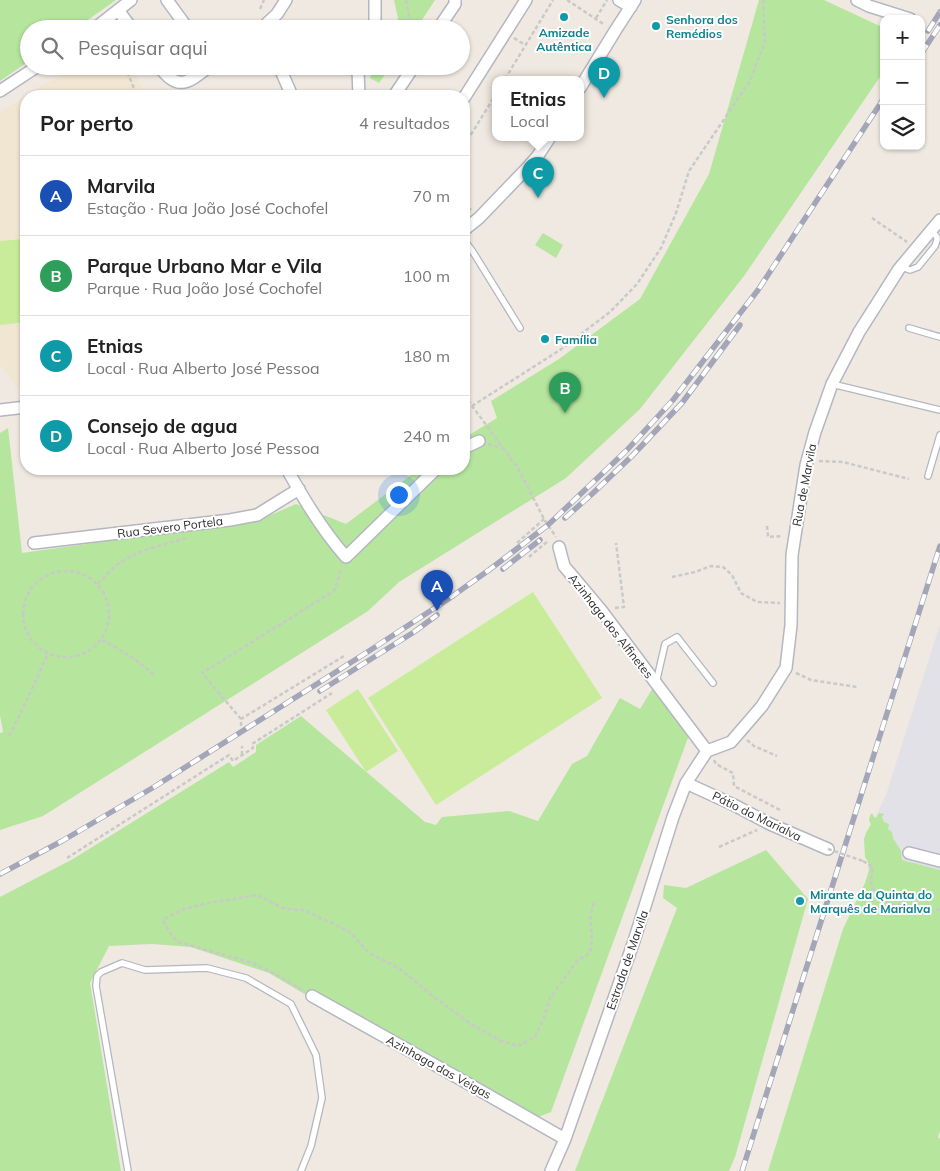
<!DOCTYPE html>
<html lang="pt">
<meta charset="utf-8">
<style>
body{margin:0;font-family:Mulish,sans-serif;background:#f6f6f6;color:#222}
.controls{position:absolute;right:15px;top:15px;display:grid;overflow:hidden;border-radius:10px;box-shadow:0 1px 4px #0004}
.controls button{width:45px;height:45px;display:grid;place-items:center;padding:0;border:0;border-bottom:1px solid #e0e0e0;background:#fff;color:#222;font:25px sans-serif}
.you{position:absolute;left:398px;top:494px;width:18px;height:18px;margin:-12px;border:4px solid #fff;border-radius:50%;background:#1a73e8;box-shadow:0 0 0 8px #1a73e833}
.badge{display:grid;place-items:center;width:32px;height:32px;border-radius:50%;background:#0b8043;color:#fff;font-size:16px;font-weight:700}
.pin{position:absolute;translate:-50% -41px;filter:drop-shadow(0 1px 2px #0008)}
.pin::after{content:'';position:absolute;top:26px;width:18px;height:15px;background:inherit;clip-path:polygon(0 0,100% 0,50% 100%)}
.popup{position:absolute;left:492px;top:76px;width:92px;height:65px;box-sizing:border-box;display:grid;place-content:center;border-radius:10px;background:#fff;filter:drop-shadow(0 1px 4px #0005);font-size:16px;white-space:nowrap;color:#767676}
.popup b{font-size:19px;color:#222}
.popup::after{content:'';position:absolute;left:50%;top:100%;margin-left:-10px;border:10px solid transparent;border-top-color:#fff}
.list{margin:0;padding:0;list-style:none}
h2{display:flex;justify-content:space-between;align-items:center;height:65px;margin:0;padding:0 20px;font-size:21px}
h2 small{font-size:16px;font-weight:400;color:#767676}
.list li{display:grid;grid-template-columns:32px 1fr auto;gap:15px;align-items:center;box-sizing:border-box;height:80px;padding:0 20px;border-top:1px solid #e0e0e0}
.list b{display:block;font-size:19px;white-space:nowrap}
.list p{margin:0;font-size:16px;white-space:nowrap;color:#767676}
.list em{font-size:16px;font-style:normal;color:#767676}
.icon{flex:none;width:28px;height:28px;fill:none;stroke:currentColor;stroke-width:2;stroke-linecap:round;stroke-linejoin:round}
.map{position:relative;flex:none;width:940px;height:1171px;overflow:hidden}
.search{position:absolute;background:#fff;box-shadow:0 1px 4px #0004;left:20px;top:20px;width:450px;height:55px;display:flex;align-items:center;gap:12px;box-sizing:border-box;padding:0 18px;border-radius:28px;color:#767676;font-size:19px}
.panel{position:absolute;background:#fff;box-shadow:0 1px 4px #0004;left:20px;top:90px;width:450px;height:385px;border-radius:20px}
.map>svg:first-child{display:block}
</style>
<div class="map">
<svg width="940" height="1171" viewBox="0 0 940 1171">
<rect width="100%" height="100%" fill="#efe9e1"/>
<path fill="#e3e1e8" d="M940,624V903L869,830L886,795Z"/>
<path fill="#f0e6d1" d="M78,66H132L145,96H26V384L16,386L0,365V112L45,84Z"/>
<path fill="#b6e59e" d="M0,0H116L75,29H29V61L0,81Z
M394,0H435L416,29H393L398,18Z
M759,0H824L884,28V71L744,276L640,409L566,478L399,582L368,611L43,816L0,830V733L3,732L0,715V433L8,428L22,553L259,520L296,504L346,524L419,469H464V438L497,418L491,401L559,359L640,299L709,174Z
M375,66H391L379,83L370,78Z
M543,233L563,245L556,258L535,245Z
M654,686L689,735L551,1112L538,1117L367,1019L362,1028L269,973L191,947L152,944L109,946L90,983L121,1171H0V897L73,859L229,762L233,767L256,752V745L301,716L425,822L436,825L442,817L509,811L538,821L572,764L587,756L620,698L640,709Z
M872,813L874,817L876,818L879,813L884,814L882,817L884,822L889,824L888,829L892,832L893,838L901,851L902,860L940,870V1131L938,1137L940,1139V1171H768L843,929L865,883L869,870L868,862L865,857L864,839L866,833L871,824C868,821 869,816 872,813Z
M766,850L808,899L735,1157L729,1171H575L677,908L663,898L664,885L686,888Z"/>
<path fill="#c9ec9a" d="M24,239L26,256V322L0,325V241Z
M533,592L602,698L436,805L368,698Z
M358,689L398,751L366,772L326,710Z"/>
<g fill="none" stroke-linecap="round" stroke-linejoin="round">
<g stroke="#b4b7c1" stroke-width="8">
<path id="lane" d="M464,240L473,252L520,328
M901,267L910,270L918,267L935,246L937,240V237L931,230
M909,328L940,337
M832,384L940,410
M928,476L940,435
M656,683L665,644L677,637L713,683
M128,1171L96,986L97,976L101,972L122,963L145,970L207,968L246,978L291,1004L316,1055L322,1098L311,1146L301,1171"/>
</g>
<g stroke="#b4b7c1" stroke-width="14">
<path id="street" d="M167,0L188,29
M619,0L631,7
M857,0L869,6L910,19
M118,10L132,29
M94,29L131,0
M261,29L277,14L286,0
M372,29L375,21V0
M438,29L455,4V0
M159,66C178,93 189,82 210,66
M279,66L292,96
M580,88L615,31L635,0
M0,91L38,66
M359,96L358,70L359,66
M394,96L414,66
M464,98L526,0
M464,230L479,218L529,166L537,157L550,137
M0,410L26,407
M464,448L479,441
M287,469C304,500 322,530 346,557L436,469
M34,543L230,520L257,515L299,489
M559,547L564,566L601,610L707,751
M707,751L731,742L762,706L786,668L791,625L792,555L806,465L815,432L832,384L859,332L899,269L940,220
M686,783L734,805L770,824L828,849
M909,853L940,861
M312,996L460,1079L565,1139
M551,1171L565,1139L634,941L673,817L686,783L707,751"/>
</g>
<path stroke="#c9c9c9" stroke-width="2.5" stroke-dasharray="4 2.5" stroke-linecap="butt" d="M406,0L411,27
M567,0L605,25
M260,9L264,0
M596,18L607,0
M386,23L421,29
M514,38L525,45
M125,66L137,96
M505,79L553,0
M464,146L496,94
M464,203L471,210
M872,218L907,242
M464,395L518,468L544,519L556,537
M472,406L560,350L610,312L637,284L661,248L676,213L689,171L750,81L765,41L763,0
M488,444L502,448
M819,461L843,462L909,479
M767,526L768,537L783,536
M517,543L544,519
M529,557L548,541
M23 614a43 43 0 1 1 86 0a43 43 0 1 1-86 0Z
M672,577L695,572L711,566L723,567L732,575L741,593L757,602L780,603
M98,584C106,576 114,566 124,560C137,551 171,542 187,538
M615,608L624,607L616,543
M102,640C121,650 138,660 154,675
M796,673L811,680L857,687
M241,719L202,673L334,591L342,567
M241,726V719L344,656
M9,736L18,719L48,654
M747,740L754,746L777,756
M242,755V746
M714,760L716,764L733,773L734,786L780,810
M719,847L757,830
M67,858L229,755L233,761L253,748L252,744L332,693
M863,861L873,867C871,881 868,886 880,896C882,899 886,902 889,904C895,906 903,904 909,906C922,910 927,914 940,909
M302,990L279,976L253,963L178,942L169,932L163,920L181,910L208,903L257,895L285,909L304,910L350,932L369,953L399,968L434,997L471,1024L501,1041L518,1046L535,1037L544,1017L550,998L577,961L590,953L592,938L590,918L594,901"/>
<use href="#lane" stroke="#fff" stroke-width="5.5"/>
<use href="#street" stroke="#fff" stroke-width="11"/>
<g stroke="#a3a6b8" stroke-width="5.5">
<path id="rail" d="M928,31L940,12
M921,54L940,25
M565,518L592,494L632,456L682,403L740,325
M503,569L540,540
M320,691L414,632L437,615
M0,874L62,841L154,787L369,651L447,600L489,570L548,525L627,450L673,400L758,290L884,98
M742,1171L940,546"/>
</g>
<use href="#rail" stroke="#fff" stroke-width="4" stroke-dasharray="11" stroke-linecap="butt"/>
<path stroke="#c9c9c9" stroke-width="2.5" stroke-dasharray="4 2.5" stroke-linecap="butt" d="M828,849L863,861"/>
</g>
<g fill="#0f9aa8" stroke="#fff" stroke-width="2">
<circle cx="564" cy="17" r="5"/>
<circle cx="656" cy="26" r="5"/>
<circle cx="545" cy="339" r="5"/>
<circle cx="800" cy="901" r="5"/>
</g>
<g text-anchor="middle" dominant-baseline="central" stroke-width="4" stroke-linejoin="round" paint-order="stroke">
<g font-size="12" font-weight="bold" fill="#0d838f" stroke="#fff" text-anchor="start">
<text x="666" y="19">Senhora dos<tspan x="666" dy="14">Remédios</tspan></text>
<text x="564" y="32" text-anchor="middle">Amizade<tspan x="564" dy="14">Autêntica</tspan></text>
<text x="555" y="339">Família</text>
<text x="810" y="894">Mirante da Quinta do<tspan x="810" dy="14">Marquês de Marialva</tspan></text>
</g>
<g font-size="12" fill="#2e2e2e" stroke="#fff">
<text transform="translate(804 485) rotate(-79)">Rua de Marvila</text>
<text transform="translate(170 527) rotate(-7)">Rua Severo Portela</text>
<text transform="translate(611 626) rotate(52)">Azinhaga dos Alfinetes</text>
<text transform="translate(757 816) rotate(26)">Pátio do Marialva</text>
<text transform="translate(627 960) rotate(-71)">Estrada de Marvila</text>
<text transform="translate(439 1067) rotate(29)">Azinhaga das Veigas</text>
</g>
</g>
</svg>
<div class="controls">
<button>+</button>
<button>−</button>
<button><svg class="icon" aria-label="layers" viewBox="0 0 24 24"><path d="M12 4l9 5-9 5-9-5zM3 14l9 5 9-5"/></svg></button>
</div>
<div class="you"></div>
<div class="pin badge" style="left:437px;top:611px;background:#1a4fb4">A</div>
<div class="pin badge" style="left:565px;top:413px;background:#2e9e5b">B</div>
<div class="pin badge" style="left:538px;top:198px;background:#0f9aa8">C</div>
<div class="popup"><b>Etnias</b>Local</div>
<div class="pin badge" style="left:604px;top:98px;background:#0f9aa8">D</div>
<div class="search"><svg class="icon" aria-label="search" viewBox="0 0 24 24"><circle cx="10" cy="10" r="6"/><path d="M15 15l6 6"/></svg>Pesquisar aqui</div>
<section class="panel">
<h2>Por perto<small>4 resultados</small></h2>
<ul class="list">
<li><span class="badge" style="background:#1a4fb4">A</span><div><b>Marvila</b><p>Estação · Rua João José Cochofel</p></div><em>70 m</em></li>
<li><span class="badge" style="background:#2e9e5b">B</span><div><b>Parque Urbano Mar e Vila</b><p>Parque · Rua João José Cochofel</p></div><em>100 m</em></li>
<li><span class="badge" style="background:#0f9aa8">C</span><div><b>Etnias</b><p>Local · Rua Alberto José Pessoa</p></div><em>180 m</em></li>
<li><span class="badge" style="background:#0f9aa8">D</span><div><b>Consejo de agua</b><p>Local · Rua Alberto José Pessoa</p></div><em>240 m</em></li>
</ul>
</section>
</div>
